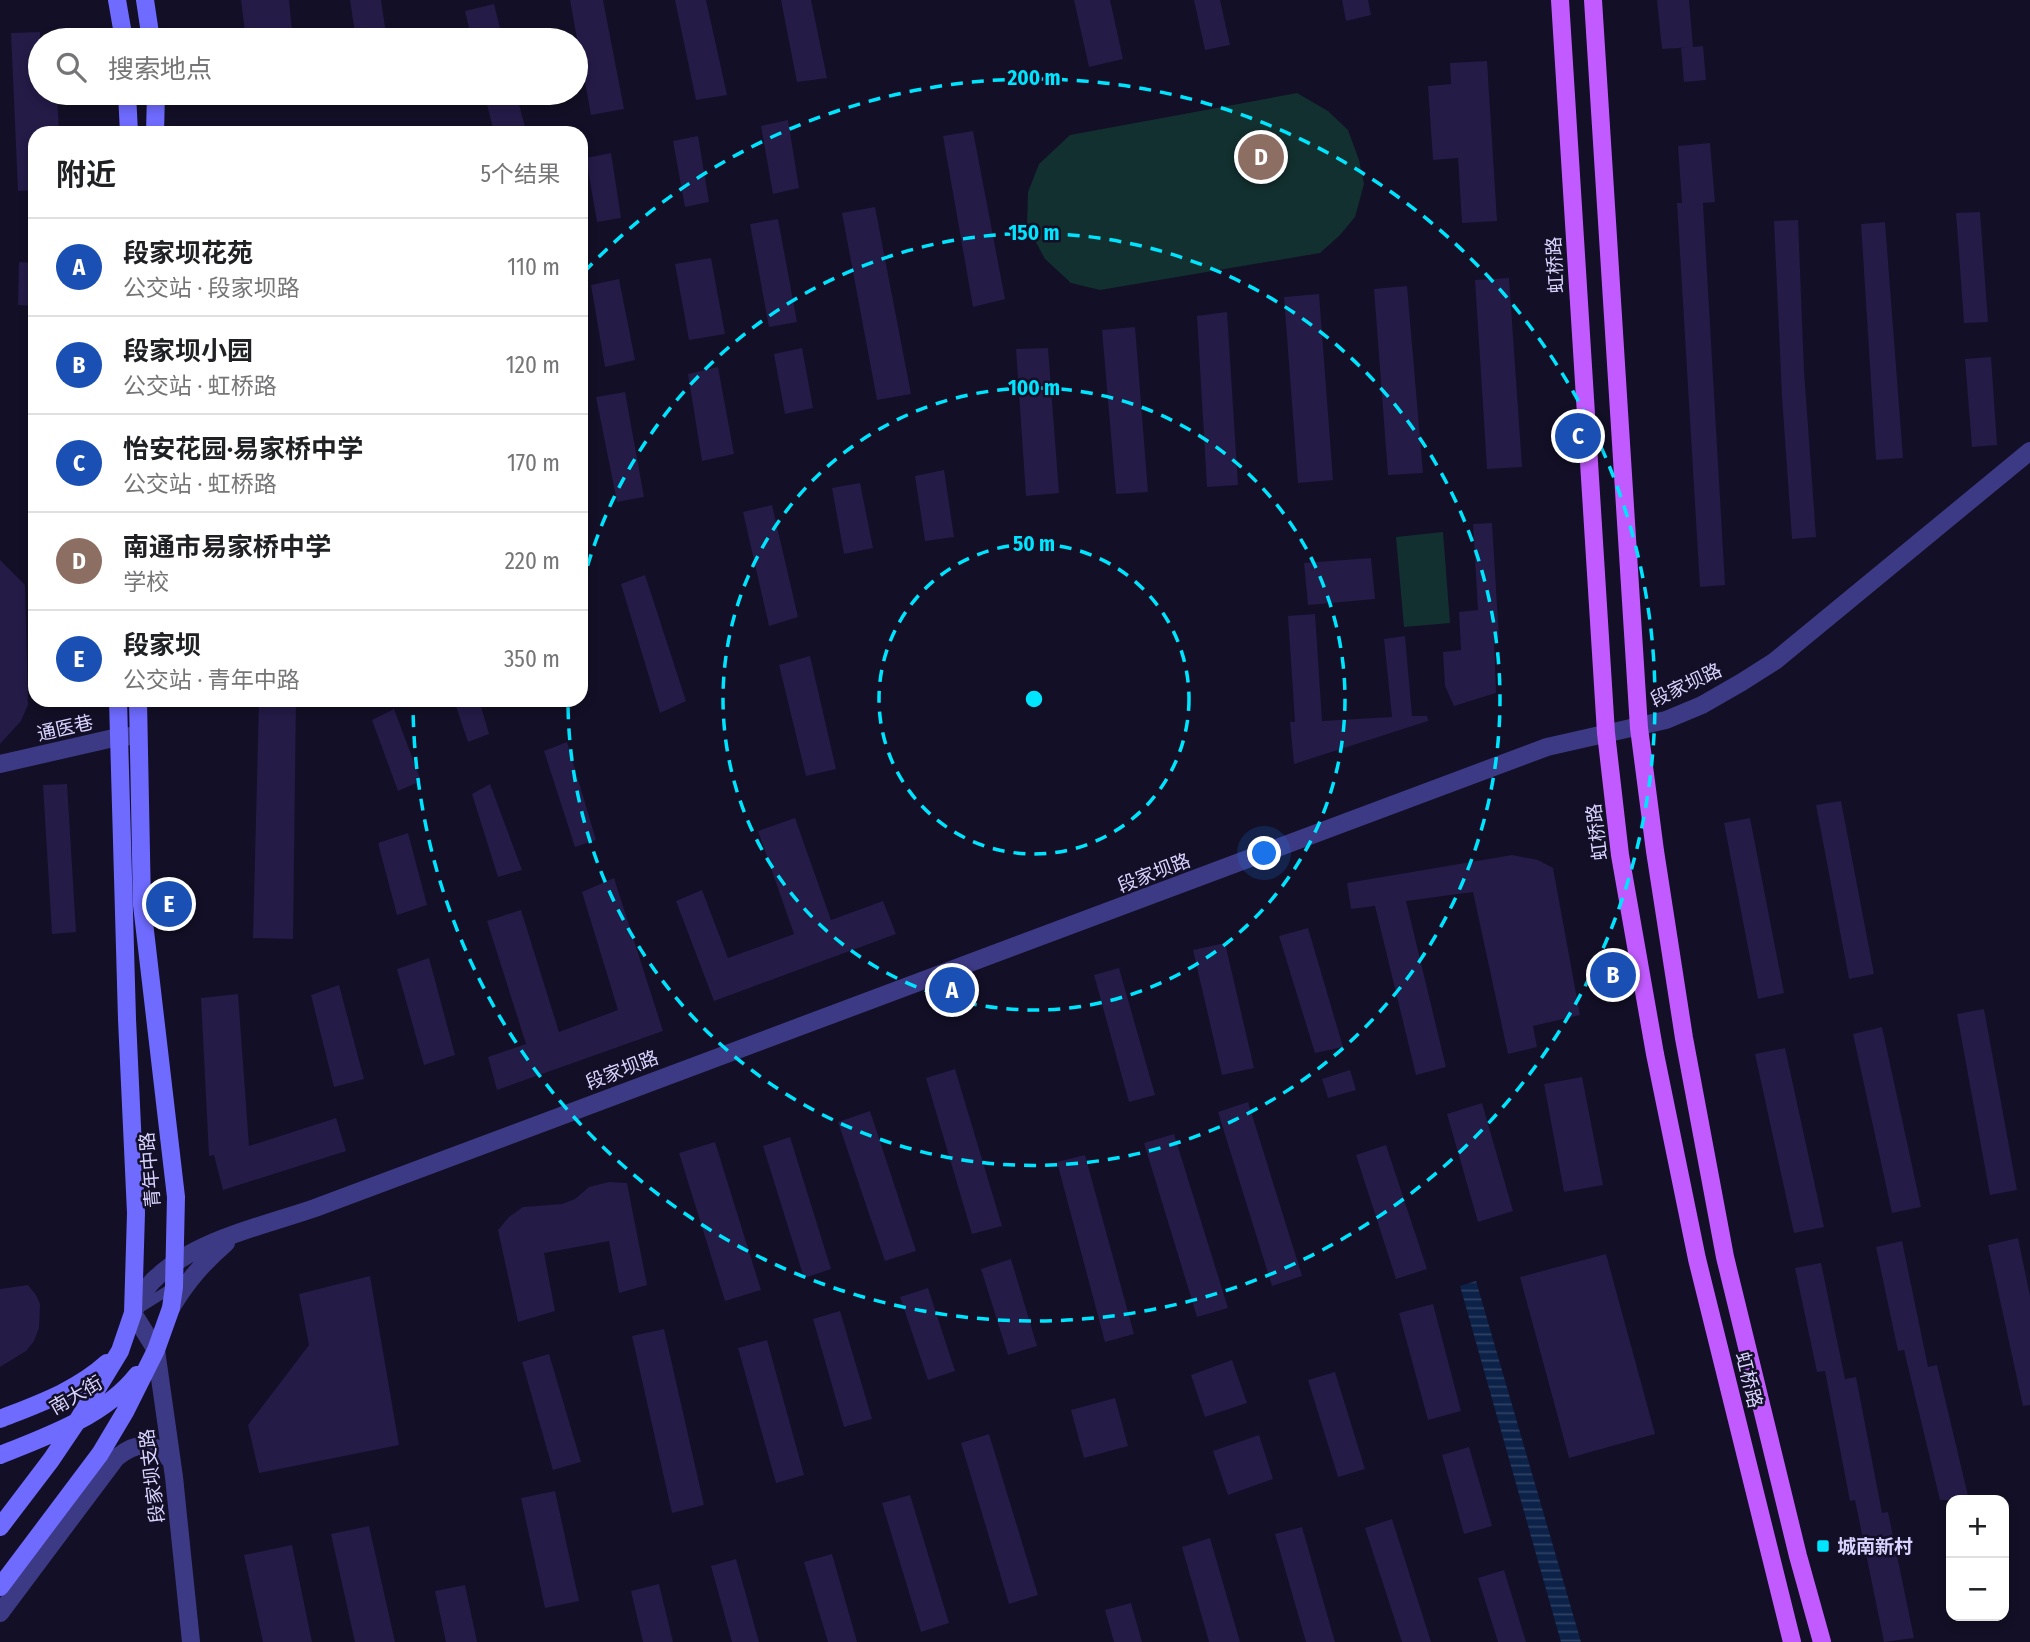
<!DOCTYPE html>
<html lang="zh">
<meta charset="utf-8">
<style>
body{margin:0;font-family:"Fira Sans Condensed","Noto Sans SC",sans-serif;background:#f6f6f6;color:#202124}
.controls{position:absolute;right:21px;bottom:21px;display:grid;overflow:hidden;border-radius:14px;box-shadow:0 4px 10px #0003}
.controls button{width:63px;height:63px;display:grid;place-items:center;padding:0;border:0;border-bottom:2px solid #e0e0e0;background:#fff;color:#202124;font:35px sans-serif}
.you{position:absolute;left:1265px;top:854px;width:24px;height:24px;margin:-18px;border:5px solid #fff;border-radius:50%;background:#1a73e8;box-shadow:0 0 0 10px #1a73e833}
.badge{display:grid;place-items:center;width:46px;height:46px;border-radius:50%;background:#127987;color:#fff;font-size:23px;font-weight:700}
.pin{position:absolute;translate:-50% -50%;border:4px solid #fff;box-shadow:0 2px 7px #0006}
.list{margin:0;padding:0;list-style:none}
h2{display:flex;justify-content:space-between;align-items:center;height:91px;margin:0;padding:0 28px;font-size:30px}
h2 small{font-size:23px;font-weight:400;color:#757577}
.list li{display:grid;grid-template-columns:46px 1fr auto;gap:21px;align-items:center;box-sizing:border-box;height:98px;padding:0 28px;border-top:2px solid #e0e0e0}
.list b{display:block;font-size:26px;white-space:nowrap}
.list p{margin:0;font-size:23px;white-space:nowrap;color:#757577}
.list em{font-size:23px;font-style:normal;color:#757577}
.icon{flex:none;width:38px;height:38px;fill:none;stroke:currentColor;stroke-width:2;stroke-linecap:round;stroke-linejoin:round}
.map{position:relative;flex:none;width:2030px;height:1642px;overflow:hidden}
.search{position:absolute;background:#fff;box-shadow:0 4px 10px #0003;left:28px;top:28px;width:560px;height:77px;display:flex;align-items:center;gap:18px;box-sizing:border-box;padding:0 24px;border-radius:38px;color:#757577;font-size:26px}
.panel{position:absolute;background:#fff;box-shadow:0 4px 10px #0003;left:28px;top:126px;width:560px;height:581px;border-radius:21px}
.map>svg:first-child{display:block}
</style>
<div class="map">
<svg width="2030" height="1642" viewBox="0 0 2030 1642">
<defs>
<pattern id="water-rules" width="6" height="5" patternUnits="userSpaceOnUse" patternTransform="scale(1.75)"><rect width="6" height="5" fill="#0c2248"/><path d="M0 2.5h6" fill="none" stroke="#2f4163"/></pattern>
</defs>
<rect width="100%" height="100%" fill="#130f26"/>
<path fill="#12302f" d="M1297,93L1328,111L1348,130L1359,160L1364,184L1355,217L1340,235L1320,253L1100,290L1071,283L1045,259L1027,226L1028,192L1039,164L1070,135Z
M1443,532L1450,623L1404,627L1396,537Z"/>
<path fill="url(#water-rules)" d="M1476,1281L1581,1642H1561L1460,1286Z"/>
<path fill="#241b47" d="M241,0H289L293,40H246Z
M350,0H381L387,40H356Z
M570,0H603L624,109L591,115Z
M675,0H706L727,95L696,100Z
M781,0H811L827,78L797,82Z
M1074,0H1110L1123,59L1089,67Z
M1194,0H1220L1230,45L1205,50Z
M1342,0H1368L1371,15L1346,21Z
M1657,0H1689L1693,47L1662,49Z
M494,4L503,40H472L465,11Z
M40,32V93H57L59,133H35V190L18,191L11,33Z
M1703,46L1706,80L1684,82L1681,48Z
M1487,61L1497,221L1462,223L1458,158L1433,160L1428,86L1451,84L1450,63Z
M484,93H516L525,127L494,132Z
M788,120L799,188L773,194L761,126Z
M973,131L1005,299L973,307L943,136Z
M698,136L709,202L685,207L673,141Z
M1710,143L1715,202L1703,203L1725,585L1700,587L1677,203H1682L1678,146Z
M611,153L621,218L597,222L586,158Z
M875,207L911,394L877,400L842,213Z
M1980,212L1988,322L1964,323L1956,213Z
M778,219L797,322L769,327L750,224Z
M1798,220L1804,371L1816,537L1792,539L1782,397L1774,221Z
M1885,222L1903,458L1876,460L1861,224Z
M711,258L725,334L689,340L675,264Z
M19,262L35,263V306L18,305Z
M1509,278L1522,467L1487,469L1475,280Z
M619,279L635,360L605,367L591,285Z
M1407,286L1423,473L1388,475L1374,289Z
M1319,294L1333,480L1298,483L1284,297Z
M1227,312L1238,485L1207,487L1197,316Z
M1135,327L1148,492L1116,494L1102,330Z
M802,348L813,408L785,414L774,354Z
M1048,348L1059,493L1026,496L1016,349Z
M1991,357L1997,445L1972,447L1965,359Z
M718,367L734,454L702,461L688,374Z
M625,392L644,497L617,502L596,397Z
M944,470L954,537L925,541L915,476Z
M860,483L873,548L844,554L832,488Z
M772,505L798,617L769,626L743,512Z
M1492,523L1499,638L1494,639L1496,693L1454,706L1445,686L1443,652L1461,650L1459,612L1478,610L1473,524Z
M1371,558L1375,599L1308,605L1304,563Z
M0,560L25,585L28,705L21,721L0,744Z
M645,575L686,701L660,713L621,584Z
M1315,614L1322,721L1392,717L1384,639L1405,636L1412,716H1427L1428,721L1294,764L1290,722H1295L1288,616Z
M810,656L836,769L806,776L779,665Z
M259,700H296L293,939L253,938Z
M454,700H479L489,734L468,742Z
M394,709L421,781L398,791L372,720Z
M567,742L596,840L575,847L544,751Z
M67,784L76,932L52,934L43,785Z
M490,784L522,870L498,877L472,794Z
M1841,801L1874,974L1849,979L1816,805Z
M795,818L831,920L883,901L896,934L714,1001L676,901L702,890L728,958L794,934L758,831Z
M1750,818L1784,993L1758,999L1724,823Z
M408,833L427,905L397,915L378,843Z
M1512,855L1538,860L1553,868L1580,1015L1533,1026L1537,1047L1508,1054L1473,892L1406,901L1446,1067L1416,1075L1375,906L1351,909L1347,883Z
M614,878L663,1031L497,1090L488,1057L526,1044L487,921L521,910L559,1032L618,1010L582,892Z
M1308,928L1343,1047L1315,1053L1279,936Z
M1225,943L1254,1068L1222,1075L1193,950Z
M429,958L455,1055L424,1065L397,969Z
M1119,968L1155,1095L1129,1102L1094,975Z
M339,985L364,1079L334,1087L311,995Z
M238,994L249,1146L336,1118L346,1151L223,1190L214,1155L209,1156L201,998Z
M1984,1009L2017,1190L1990,1195L1957,1014Z
M1882,1027L1921,1207L1892,1213L1853,1034Z
M1785,1048L1824,1227L1794,1233L1755,1054Z
M955,1069L1002,1226L972,1234L926,1078Z
M1350,1070L1356,1090L1328,1098L1322,1079Z
M1582,1077L1603,1185L1564,1192L1544,1084Z
M1248,1102L1302,1276L1272,1286L1218,1112Z
M1482,1103L1513,1211L1478,1222L1447,1114Z
M870,1111L916,1251L885,1261L838,1122Z
M1174,1134L1228,1308L1197,1317L1144,1143Z
M790,1137L831,1269L804,1278L763,1146Z
M715,1142L761,1290L725,1301L679,1153Z
M1386,1145L1427,1269L1396,1279L1356,1155Z
M1085,1155L1134,1334L1105,1342L1057,1162Z
M609,1182L627,1183L647,1285L619,1293L609,1241L544,1253L555,1311L518,1322L498,1230L509,1217L523,1207L562,1204L575,1199L589,1187Z
M2018,1238L2030,1296V1405L2023,1406L1988,1245Z
M1902,1241L1928,1367L1937,1365L1969,1500H1940L1904,1350L1898,1351L1876,1247Z
M1606,1254L1655,1434L1569,1458L1520,1277Z
M1011,1259L1037,1346L1008,1355L981,1269Z
M1821,1263L1845,1379L1856,1377L1882,1513L1888,1512L1914,1638L1884,1642L1855,1500L1850,1501L1825,1371L1817,1372L1795,1268Z
M370,1276L399,1445L259,1473L248,1425L309,1345L299,1294Z
M28,1285L36,1295L40,1304L39,1328L34,1341L26,1351L0,1367V1289Z
M928,1288L955,1371L928,1380L900,1297Z
M1433,1304L1461,1411L1428,1420L1399,1313Z
M840,1311L872,1419L844,1427L813,1319Z
M664,1329L704,1505L672,1513L632,1336Z
M767,1340L804,1475L776,1483L738,1348Z
M549,1354L581,1462L553,1470L522,1362Z
M1232,1360L1247,1403L1205,1417L1191,1375Z
M1335,1372L1365,1469L1338,1477L1308,1380Z
M1115,1398L1128,1446L1084,1458L1071,1410Z
M989,1434L1038,1595L1009,1604L961,1443Z
M1259,1435L1273,1479L1228,1495L1213,1451Z
M1469,1447L1492,1526L1464,1534L1442,1455Z
M555,1491L579,1601L545,1608L521,1498Z
M910,1495L949,1623L921,1632L882,1503Z
M1392,1519L1431,1642H1402L1365,1528Z
M369,1526L395,1642H355L331,1534Z
M1302,1527L1335,1642H1306L1275,1534Z
M1210,1538L1240,1642H1209L1182,1547Z
M292,1545L312,1642H263L244,1555Z
M832,1554L857,1642H828L804,1562Z
M736,1559L759,1642H732L711,1566Z
M1504,1570L1526,1642H1498L1478,1578Z
M659,1584L673,1642H643L631,1591Z
M465,1585L477,1642H446L435,1591Z
M1131,1603L1142,1642H1114L1105,1610Z"/>
<g fill="none" stroke-linecap="round" stroke-linejoin="round">
<path stroke="#3d3a85" stroke-width="10" d="M138,1309L175,1286"/>
<path stroke="#3d3a85" stroke-width="18" d="M0,764L118,737L133,736
M133,1313L156,1350L174,1477L191,1642
M0,1613L116,1458C137,1441 155,1440 172,1462"/>
<path stroke="#3d3a85" stroke-width="18" d="M171,1308C187,1281 203,1263 226,1243
M133,1313C139,1301 146,1286 157,1277C198,1239 263,1226 315,1208L1547,747L1666,720L1702,705L1742,682L1775,661L2030,451"/>
<path stroke="#6f6bff" stroke-width="18" d="M117,0L124,40
M145,0L151,40
M127,93L129,133
M155,133L156,93
M0,1419C38,1404 76,1391 107,1363
M0,1455C46,1437 106,1415 137,1375
M0,1527L51,1460L78,1420L120,1351L133,1313L136,1213L127,1019L118,700
M0,1587L100,1454L125,1412L156,1350L171,1308L174,1287L176,1197L142,905L138,700"/>
<path stroke="#c25bff" stroke-width="18" d="M1560,0L1606,733L1620,855L1655,1054L1697,1259L1792,1642
M1593,0L1639,728L1655,851L1684,1038L1725,1257L1798,1556L1822,1642"/>
</g>
<g fill="none" stroke="#00e5ff" stroke-width="3.5" stroke-dasharray="12 9">
<circle cx="1034" cy="699" r="155"/>
<circle cx="1034" cy="699" r="311"/>
<path d="M582 586A466 466 0 1 1 568 703"/>
<path d="M584 272A621 621 0 1 1 413 704"/>
</g>
<rect fill="#00e5ff" stroke="#130f26" stroke-width="2.5" x="1816" y="1539" width="14" height="14" rx="3.5"/>
<g text-anchor="middle" dominant-baseline="central" stroke-width="5" stroke-linejoin="round" paint-order="stroke">
<g font-size="19" fill="#d9d4ff" stroke="#130f26">
<text transform="translate(1555 265) rotate(-93)">虹桥路</text>
<text transform="translate(1686 685) rotate(-25)">段家坝路</text>
<text transform="translate(65 728) rotate(-13)">通医巷</text>
<text transform="translate(1597 832) rotate(-97)">虹桥路</text>
<text transform="translate(1154 873) rotate(-21)">段家坝路</text>
<text transform="translate(622 1070) rotate(-21)">段家坝路</text>
<text transform="translate(150 1170) rotate(-95)">青年中路</text>
<text transform="translate(1749 1380) rotate(76)">虹桥路</text>
<text transform="translate(76 1395) rotate(-30)">南大街</text>
<text transform="translate(152 1476) rotate(-97)">段家坝支路</text>
</g>
<g font-size="19" font-weight="bold" fill="#d9d4ff" stroke="#130f26" text-anchor="start">
<text x="1837" y="1546">城南新村</text>
</g>
</g>
<circle cx="1034" cy="699" r="10" fill="#00e5ff" stroke="#130f26" stroke-width="3.5"/>
<g font-size="21" text-anchor="middle" font-weight="bold" fill="#00e5ff" stroke="#130f26" stroke-width="5" stroke-linejoin="round" paint-order="stroke">
<text x="1034" y="85">200 m</text>
<text x="1034" y="240">150 m</text>
<text x="1034" y="395">100 m</text>
<text x="1034" y="551">50 m</text>
</g>
</svg>
<div class="controls">
<button>+</button>
<button>−</button>
</div>
<div class="you"></div>
<div class="pin badge" style="left:952px;top:990px;background:#1a4fb4">A</div>
<div class="pin badge" style="left:1613px;top:975px;background:#1a4fb4">B</div>
<div class="pin badge" style="left:1578px;top:436px;background:#1a4fb4">C</div>
<div class="pin badge" style="left:1261px;top:157px;background:#8d6e63">D</div>
<div class="pin badge" style="left:169px;top:904px;background:#1a4fb4">E</div>
<div class="search"><svg class="icon" aria-label="search" viewBox="0 0 24 24"><circle cx="10" cy="10" r="6"/><path d="M15 15l6 6"/></svg>搜索地点</div>
<section class="panel">
<h2>附近<small>5个结果</small></h2>
<ul class="list">
<li><span class="badge" style="background:#1a4fb4">A</span><div><b>段家坝花苑</b><p>公交站 · 段家坝路</p></div><em>110 m</em></li>
<li><span class="badge" style="background:#1a4fb4">B</span><div><b>段家坝小园</b><p>公交站 · 虹桥路</p></div><em>120 m</em></li>
<li><span class="badge" style="background:#1a4fb4">C</span><div><b>怡安花园·易家桥中学</b><p>公交站 · 虹桥路</p></div><em>170 m</em></li>
<li><span class="badge" style="background:#8d6e63">D</span><div><b>南通市易家桥中学</b><p>学校</p></div><em>220 m</em></li>
<li><span class="badge" style="background:#1a4fb4">E</span><div><b>段家坝</b><p>公交站 · 青年中路</p></div><em>350 m</em></li>
</ul>
</section>
</div>
